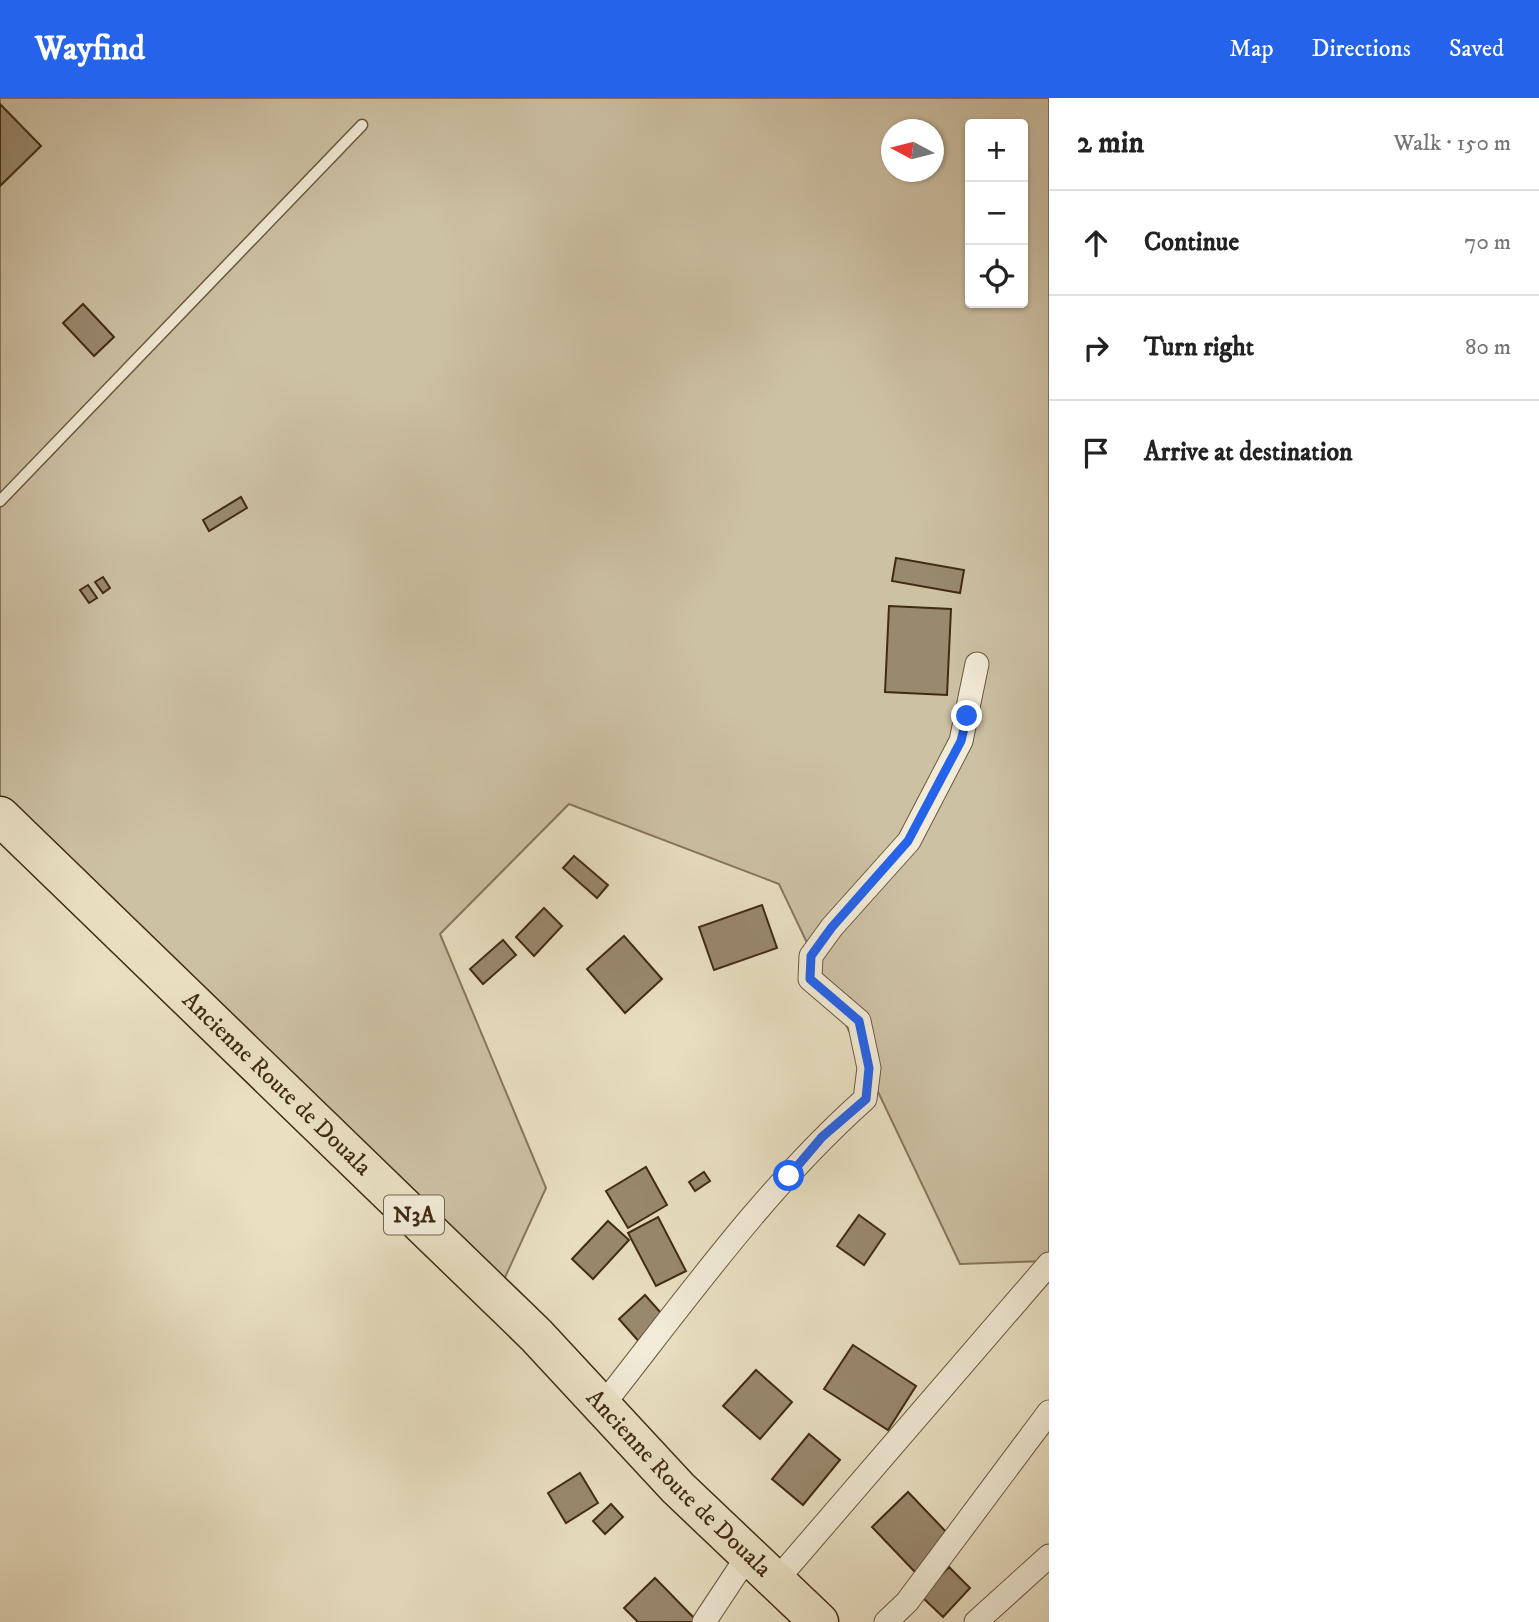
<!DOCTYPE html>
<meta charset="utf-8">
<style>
body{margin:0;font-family:"IM FELL DW Pica",serif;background:#f2f2f2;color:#222}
.controls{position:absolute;right:21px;top:21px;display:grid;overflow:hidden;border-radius:7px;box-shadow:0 2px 5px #0004}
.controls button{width:63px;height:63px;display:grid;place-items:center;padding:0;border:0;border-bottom:2px solid #e0e0e0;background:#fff;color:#222;font:35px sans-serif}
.compass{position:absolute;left:881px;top:21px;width:63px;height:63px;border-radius:50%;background:#fff;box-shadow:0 2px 5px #0004;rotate:277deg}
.stop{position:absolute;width:21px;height:21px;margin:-16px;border:5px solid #2563eb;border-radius:50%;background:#fff}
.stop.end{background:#2563eb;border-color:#fff;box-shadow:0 2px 7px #0008}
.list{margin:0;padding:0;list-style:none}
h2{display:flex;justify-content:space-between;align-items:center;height:91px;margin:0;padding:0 28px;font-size:30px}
h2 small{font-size:23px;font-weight:400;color:#767676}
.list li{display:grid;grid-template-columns:46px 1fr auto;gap:21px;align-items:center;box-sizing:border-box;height:105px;padding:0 28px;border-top:2px solid #e0e0e0}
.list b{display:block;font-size:26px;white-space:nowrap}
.list em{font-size:23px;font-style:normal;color:#767676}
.icon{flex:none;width:38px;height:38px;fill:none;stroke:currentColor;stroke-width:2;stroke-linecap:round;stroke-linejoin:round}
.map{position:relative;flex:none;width:1049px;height:1524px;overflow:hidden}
header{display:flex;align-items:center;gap:42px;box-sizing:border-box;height:98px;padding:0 35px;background:#2563eb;color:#fff}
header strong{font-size:33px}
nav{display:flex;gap:38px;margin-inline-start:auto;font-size:24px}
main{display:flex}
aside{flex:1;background:#fff}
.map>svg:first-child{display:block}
</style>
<header>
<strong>Wayfind</strong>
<nav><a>Map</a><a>Directions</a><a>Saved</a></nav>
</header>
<main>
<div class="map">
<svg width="1049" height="1524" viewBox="0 0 1049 1524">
<rect width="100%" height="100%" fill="#e9e0c2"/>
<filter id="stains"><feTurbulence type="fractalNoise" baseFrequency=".00286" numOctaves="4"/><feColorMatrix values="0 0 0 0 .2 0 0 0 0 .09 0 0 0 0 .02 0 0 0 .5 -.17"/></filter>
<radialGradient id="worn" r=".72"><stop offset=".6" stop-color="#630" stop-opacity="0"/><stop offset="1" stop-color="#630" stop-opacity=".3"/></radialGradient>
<path fill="#cdc1a4" stroke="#88765c" stroke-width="2" fill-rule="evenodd" d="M0,0H1049V1163L960,1166L779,786L569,706L440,836L546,1090L490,1212L0,726ZM970,26H1023V205H970ZM892,32H934V74H892Z"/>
<path fill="#99896e" stroke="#422a14" stroke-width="2" d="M0,6L41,48L0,88Z
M83,206L114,239L94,258L63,225Z
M241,399L247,410L209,433L203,422Z
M896,460L964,472L960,495L892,483Z
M103,479L110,490L103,495L95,484Z
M88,487L97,500L89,505L80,492Z
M889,508L951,511L947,597L885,594Z
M574,758L608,787L597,800L563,770Z
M762,807L777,850L714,872L699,829Z
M544,810L562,828L534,858L516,839Z
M624,838L662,881L625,915L587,871Z
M503,842L516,857L483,886L470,871Z
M646,1069L667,1107L628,1130L606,1093Z
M704,1074L710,1083L695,1093L689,1084Z
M859,1117L885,1136L864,1167L837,1148Z
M658,1119L686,1173L656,1188L628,1135Z
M608,1123L629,1142L593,1181L572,1161Z
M645,1197L668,1223L642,1247L619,1221Z
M853,1247L916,1288L888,1332L824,1291Z
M756,1272L792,1304L760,1341L723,1308Z
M809,1336L840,1362L803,1407L772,1381Z
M580,1375L598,1405L566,1425L548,1395Z
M908,1394L951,1439L915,1474L872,1429Z
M611,1406L623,1419L605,1436L593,1423Z
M949,1469L970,1490L943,1519L921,1498Z
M655,1480L697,1523V1524H638L624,1510Z"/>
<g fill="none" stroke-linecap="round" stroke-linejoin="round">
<g stroke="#6c5840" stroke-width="13">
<path id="lane" d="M0,403L362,27"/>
</g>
<g stroke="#6c5840" stroke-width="25">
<path id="street" d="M602,1308C685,1203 765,1090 865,1001L869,970L859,923L810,881L811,858L832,829L909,743L961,643L977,566
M774,1485L1049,1166
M704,1524L747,1459
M886,1524L907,1504L1049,1314
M976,1524L1049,1458"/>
</g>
<g stroke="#422a14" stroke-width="41">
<g id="highway">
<path id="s1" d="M0,718L536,1237L678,1390L819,1524"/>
</g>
</g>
<use href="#lane" stroke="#f1ebd7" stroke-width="10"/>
<use href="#street" stroke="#f1ebd7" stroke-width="23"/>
<use href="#highway" stroke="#e9e0c2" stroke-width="38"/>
</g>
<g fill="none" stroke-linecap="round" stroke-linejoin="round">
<path stroke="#2563eb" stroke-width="9" d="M789,1078L822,1039L866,1001L869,970L859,923L810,881L811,858L832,829L908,743L961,643L967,618"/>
</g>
<g text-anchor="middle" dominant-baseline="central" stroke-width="6" stroke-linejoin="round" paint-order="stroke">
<rect fill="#f1ebd7" stroke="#76644e" stroke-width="2" x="384" y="1097.5" width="60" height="39" rx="5"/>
<g font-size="23" font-weight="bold" fill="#422a14">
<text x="414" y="1117">N3A</text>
</g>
<g font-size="24" fill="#422a14" stroke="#f1ebd7">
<text stroke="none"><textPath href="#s1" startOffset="385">Ancienne Route de Douala</textPath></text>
<text stroke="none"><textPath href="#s1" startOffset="952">Ancienne Route de Douala</textPath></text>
</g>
</g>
<rect width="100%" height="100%" filter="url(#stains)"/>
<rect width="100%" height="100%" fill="url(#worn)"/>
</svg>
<div class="controls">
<button>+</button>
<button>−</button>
<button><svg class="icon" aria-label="locate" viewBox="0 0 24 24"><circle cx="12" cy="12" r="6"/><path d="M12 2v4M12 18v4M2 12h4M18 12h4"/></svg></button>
</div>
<svg class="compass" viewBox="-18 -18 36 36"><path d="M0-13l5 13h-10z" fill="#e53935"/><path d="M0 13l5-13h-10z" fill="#767676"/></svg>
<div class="stop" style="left:789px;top:1078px"></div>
<div class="stop end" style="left:967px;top:618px"></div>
</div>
<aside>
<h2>2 min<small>Walk · 150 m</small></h2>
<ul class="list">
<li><svg class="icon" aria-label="ahead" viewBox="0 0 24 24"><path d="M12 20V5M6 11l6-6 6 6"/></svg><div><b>Continue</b></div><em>70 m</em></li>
<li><svg class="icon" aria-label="right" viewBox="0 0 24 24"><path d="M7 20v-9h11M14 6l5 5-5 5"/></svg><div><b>Turn right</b></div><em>80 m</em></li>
<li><svg class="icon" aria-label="arrive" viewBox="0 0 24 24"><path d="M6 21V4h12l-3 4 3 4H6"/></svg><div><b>Arrive at destination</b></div></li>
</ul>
</aside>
</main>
